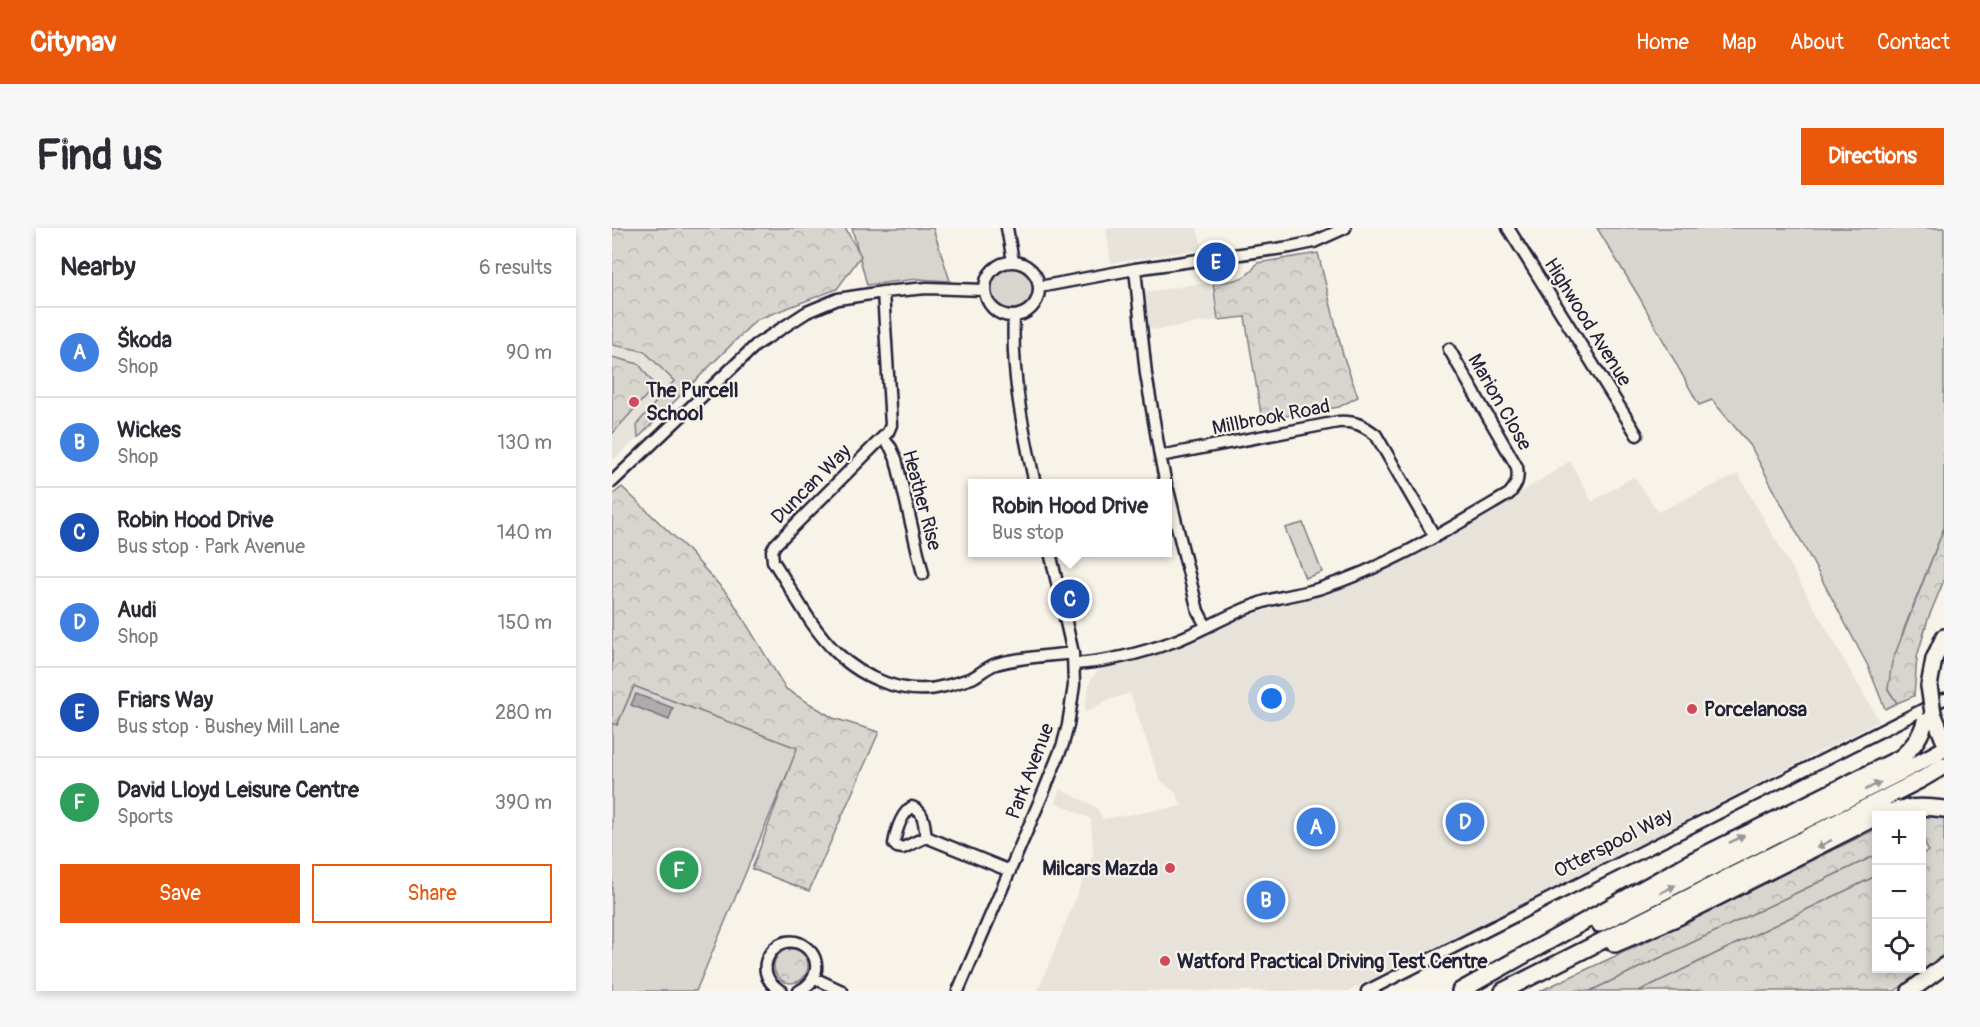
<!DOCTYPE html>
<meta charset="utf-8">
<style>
body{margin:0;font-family:Pangolin,sans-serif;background:#f7f7f7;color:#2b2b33}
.controls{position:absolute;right:18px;bottom:18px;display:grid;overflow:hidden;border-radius:0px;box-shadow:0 3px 9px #0003}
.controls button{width:54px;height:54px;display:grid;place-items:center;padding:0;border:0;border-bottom:2px solid #e1e1e2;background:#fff;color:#2b2b33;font:30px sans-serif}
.you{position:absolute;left:660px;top:471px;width:21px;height:21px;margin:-15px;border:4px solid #fff;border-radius:50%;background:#1a73e8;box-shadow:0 0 0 9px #1a73e833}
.badge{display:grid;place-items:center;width:39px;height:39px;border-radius:50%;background:#ea580c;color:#fff;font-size:20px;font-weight:700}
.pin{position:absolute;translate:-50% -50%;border:3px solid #fff;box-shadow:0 2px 6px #0006}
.popup{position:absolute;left:356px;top:251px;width:204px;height:78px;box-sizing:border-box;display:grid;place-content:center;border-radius:0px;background:#fff;filter:drop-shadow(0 2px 4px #0005);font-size:20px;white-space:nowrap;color:#7c7c81}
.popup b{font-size:22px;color:#2b2b33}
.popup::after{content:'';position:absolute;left:50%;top:100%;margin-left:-12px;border:12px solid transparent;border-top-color:#fff}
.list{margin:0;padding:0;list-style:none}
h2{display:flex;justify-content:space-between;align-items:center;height:78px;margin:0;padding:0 24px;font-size:26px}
h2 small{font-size:20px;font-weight:400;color:#7c7c81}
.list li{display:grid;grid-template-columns:39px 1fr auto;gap:18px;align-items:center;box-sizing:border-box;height:90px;padding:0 24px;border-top:2px solid #e1e1e2}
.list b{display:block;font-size:22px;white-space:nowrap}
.list p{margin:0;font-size:20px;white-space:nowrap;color:#7c7c81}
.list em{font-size:20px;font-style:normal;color:#7c7c81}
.actions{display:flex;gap:12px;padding:18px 24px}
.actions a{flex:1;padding:14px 0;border:2px solid #ea580c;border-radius:0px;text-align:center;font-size:21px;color:#ea580c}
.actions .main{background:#ea580c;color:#fff}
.icon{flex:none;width:33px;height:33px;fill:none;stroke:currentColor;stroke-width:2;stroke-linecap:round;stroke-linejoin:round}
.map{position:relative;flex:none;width:1332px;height:763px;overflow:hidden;border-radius:0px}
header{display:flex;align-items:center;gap:36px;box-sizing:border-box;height:84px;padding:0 30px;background:#ea580c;color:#fff}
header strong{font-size:28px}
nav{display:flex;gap:33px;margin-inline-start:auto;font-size:21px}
.intro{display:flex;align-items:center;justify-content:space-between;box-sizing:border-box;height:144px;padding:0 36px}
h1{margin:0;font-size:42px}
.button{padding:15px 27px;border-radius:0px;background:#ea580c;color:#fff;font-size:21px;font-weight:700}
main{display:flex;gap:36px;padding:0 36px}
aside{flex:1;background:#fff;border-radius:0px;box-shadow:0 3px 9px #0003}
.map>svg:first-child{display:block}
</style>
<header>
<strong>Citynav</strong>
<nav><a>Home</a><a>Map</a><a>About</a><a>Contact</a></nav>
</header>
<div class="intro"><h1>Find us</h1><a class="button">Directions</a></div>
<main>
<aside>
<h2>Nearby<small>6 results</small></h2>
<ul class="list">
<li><span class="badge" style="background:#3f7fe0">A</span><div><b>Škoda</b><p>Shop</p></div><em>90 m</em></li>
<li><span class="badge" style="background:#3f7fe0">B</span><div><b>Wickes</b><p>Shop</p></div><em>130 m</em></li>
<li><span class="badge" style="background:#1a4fb4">C</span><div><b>Robin Hood Drive</b><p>Bus stop · Park Avenue</p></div><em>140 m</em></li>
<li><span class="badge" style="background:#3f7fe0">D</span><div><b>Audi</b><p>Shop</p></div><em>150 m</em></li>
<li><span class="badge" style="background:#1a4fb4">E</span><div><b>Friars Way</b><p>Bus stop · Bushey Mill Lane</p></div><em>280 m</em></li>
<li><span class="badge" style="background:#2e9e5b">F</span><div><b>David Lloyd Leisure Centre</b><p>Sports</p></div><em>390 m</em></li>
</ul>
<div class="actions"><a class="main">Save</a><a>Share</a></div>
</aside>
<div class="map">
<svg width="1332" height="763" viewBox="0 0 1332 763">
<defs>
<pattern id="forest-crowns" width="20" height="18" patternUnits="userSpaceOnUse" patternTransform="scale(1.5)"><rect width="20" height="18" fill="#d8d5cf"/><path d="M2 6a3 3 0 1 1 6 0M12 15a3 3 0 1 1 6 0" fill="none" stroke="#b9b7b3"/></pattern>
</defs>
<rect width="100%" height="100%" fill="#f7f3e8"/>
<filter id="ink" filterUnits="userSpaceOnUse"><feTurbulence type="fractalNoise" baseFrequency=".0167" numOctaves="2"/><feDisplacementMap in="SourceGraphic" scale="12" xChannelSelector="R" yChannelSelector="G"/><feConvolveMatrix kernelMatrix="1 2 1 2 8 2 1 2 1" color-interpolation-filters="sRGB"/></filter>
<g filter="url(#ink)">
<path fill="#e7e3db" d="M494,0H585L591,21L499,35Z
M598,54L605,92L542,102L536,97L534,64Z
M0,117L32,123L62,153L25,196L26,210L0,233Z
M958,233L980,274L1022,248L1046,284L1126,246L1267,493L961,651L737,763H426L481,627L479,591L443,574L448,561L484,579L491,591L570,578L564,565L548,552L518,465L494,473L472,485L478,453L487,441L565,419L608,399L645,385L702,369L758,347L866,292Z"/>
<path fill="#d8d5cf" stroke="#7d7c85" stroke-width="1.5" d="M240,0H321L338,53L305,51L255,57Z
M985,0H1332V300L1292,401L1276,461L1285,475L1273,481L1256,438L1138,217L1100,172L1087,177L1026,67Z
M379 60a21 21 0 1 1 42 0a21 21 0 1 1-42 0Z
M691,295L710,344L693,350L673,300Z
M22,458L186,520L84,763H0V495L5,497Z
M1264,627V648L1027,763H978Z"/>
<path fill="url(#forest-crowns)" stroke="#7d7c85" stroke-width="1.5" d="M0,0H233L249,28L225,61L144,92L26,210L25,196L62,153L32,123L0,117Z
M706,25L731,127L746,169L727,179L650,192L633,89L606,92L601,56C618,53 636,53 645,35Z
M0,129L27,136L43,158L0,206Z
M10,259L72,318L118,369L174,461L221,490L267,504L197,663L140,641L185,520L22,458L5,497L0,495V267Z
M1332,300V352L1316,391L1305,429L1302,468L1285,475L1276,461L1280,434Z
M1302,586L1332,587V726L1283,763H1027L1264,648V740H1310V626L1316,623L1310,605V588L1303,587Z
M1264,601V627L978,763H928L1025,718Z
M162 738a17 17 0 1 1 34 0a17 17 0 1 1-34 0Z"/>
<path fill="#aeabad" stroke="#76747f" stroke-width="1.5" d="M24,466L61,480L57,492L19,477Z"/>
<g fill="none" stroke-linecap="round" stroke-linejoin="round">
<g stroke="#22223b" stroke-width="15">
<path id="minor" d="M395,0L401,33
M896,0L1025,207
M373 61a27 27 0 1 1 54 0a27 27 0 1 1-54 0Z
M523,41L534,146L548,228L554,256
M427,59L523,41L678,19L702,14L733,0
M271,64L279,197L276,204L163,317L160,323L161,333C181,363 198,399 224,424C251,451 295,469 333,458C342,456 351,453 360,450C368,446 375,439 384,436C408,429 436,428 461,425
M402,89C399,146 411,201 423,256
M271,210L279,220L284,231L311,346
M548,228L726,194C743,193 751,197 764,207L823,309
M0,254L144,117L195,84L226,71L271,64L315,60L372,62
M556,262L586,383L594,398
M462,436C493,434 530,425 560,414C588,404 615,387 643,377C664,368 688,367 709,360C776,339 837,301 897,266C905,257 907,251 905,239L837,121
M300,579C313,584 312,597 314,609L291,620L285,619L282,616C284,604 289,586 300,579Z
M314,609L398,643
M202,750L230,763
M170,763C132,744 168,695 196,721C202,726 205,734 204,742C202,752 196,759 187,763
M346,763L432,563L451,516L456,497L462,457L461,425L438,324
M755,763L1332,471"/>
</g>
<g stroke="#22223b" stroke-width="20">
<path id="highway" d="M1317,458L1322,431L1332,409
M1321,485L1332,512
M1268,588C1288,578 1311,578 1332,581
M987,696L1299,539L1332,521
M1003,716L1066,689L1264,589
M848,763L1082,632L1288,530C1302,519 1310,507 1314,490
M891,763L1310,551L1332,538
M1298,763L1332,738"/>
</g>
<use href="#minor" stroke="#f7f3e8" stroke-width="10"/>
<use href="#highway" stroke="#f7f3e8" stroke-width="15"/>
<g stroke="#22223b" stroke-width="20" stroke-linecap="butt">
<path id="highway-bridge" d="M1317,458L1321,485"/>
</g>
<use href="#highway-bridge" stroke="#f7f3e8" stroke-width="15"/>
</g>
<defs><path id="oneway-solid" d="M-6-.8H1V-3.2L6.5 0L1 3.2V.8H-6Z" transform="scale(1.5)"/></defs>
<g fill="#97959a">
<use href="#oneway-solid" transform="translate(1261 558) rotate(-26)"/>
<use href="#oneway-solid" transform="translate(1125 611) rotate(-26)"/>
<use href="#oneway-solid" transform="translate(1212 616) rotate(153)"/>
<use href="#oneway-solid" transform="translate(1056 661) rotate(-27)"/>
</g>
</g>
<g fill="#d1495b" stroke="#f7f3e8" stroke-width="2">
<circle cx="22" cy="174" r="6"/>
<circle cx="1080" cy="481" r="6"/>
<circle cx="558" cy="640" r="6"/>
<circle cx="553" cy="733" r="6"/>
</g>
<g text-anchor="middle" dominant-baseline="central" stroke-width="4.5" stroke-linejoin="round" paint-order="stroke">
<g font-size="20" fill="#22223b" stroke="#f7f3e8">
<text transform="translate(976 94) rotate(58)">Highwood Avenue</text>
<text transform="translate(888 174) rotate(60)">Marion Close</text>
<text transform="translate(659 189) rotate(-11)">Millbrook Road</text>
<text transform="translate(199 256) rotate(-45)">Duncan Way</text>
<text transform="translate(310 272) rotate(75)">Heather Rise</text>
<text transform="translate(418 543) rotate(-69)">Park Avenue</text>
<text transform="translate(1001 615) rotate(-27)">Otterspool Way</text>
</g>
<g font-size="20" font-weight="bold" fill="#22223b" stroke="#f7f3e8" text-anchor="start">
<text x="34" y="162">The Purcell<tspan x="34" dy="23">School</tspan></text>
<text x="1092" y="481">Porcelanosa</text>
<text x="546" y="640" text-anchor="end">Milcars Mazda</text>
<text x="565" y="733">Watford Practical Driving Test Centre</text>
</g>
</g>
</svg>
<div class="controls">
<button>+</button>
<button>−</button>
<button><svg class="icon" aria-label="locate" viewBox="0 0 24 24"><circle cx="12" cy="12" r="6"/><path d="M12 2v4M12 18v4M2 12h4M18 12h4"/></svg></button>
</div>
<div class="you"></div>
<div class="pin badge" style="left:704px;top:599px;background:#3f7fe0">A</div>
<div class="pin badge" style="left:654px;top:672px;background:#3f7fe0">B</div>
<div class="pin badge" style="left:458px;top:371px;background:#1a4fb4">C</div>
<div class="popup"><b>Robin Hood Drive</b>Bus stop</div>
<div class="pin badge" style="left:853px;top:594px;background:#3f7fe0">D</div>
<div class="pin badge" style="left:604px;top:34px;background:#1a4fb4">E</div>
<div class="pin badge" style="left:67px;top:642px;background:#2e9e5b">F</div>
</div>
</main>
